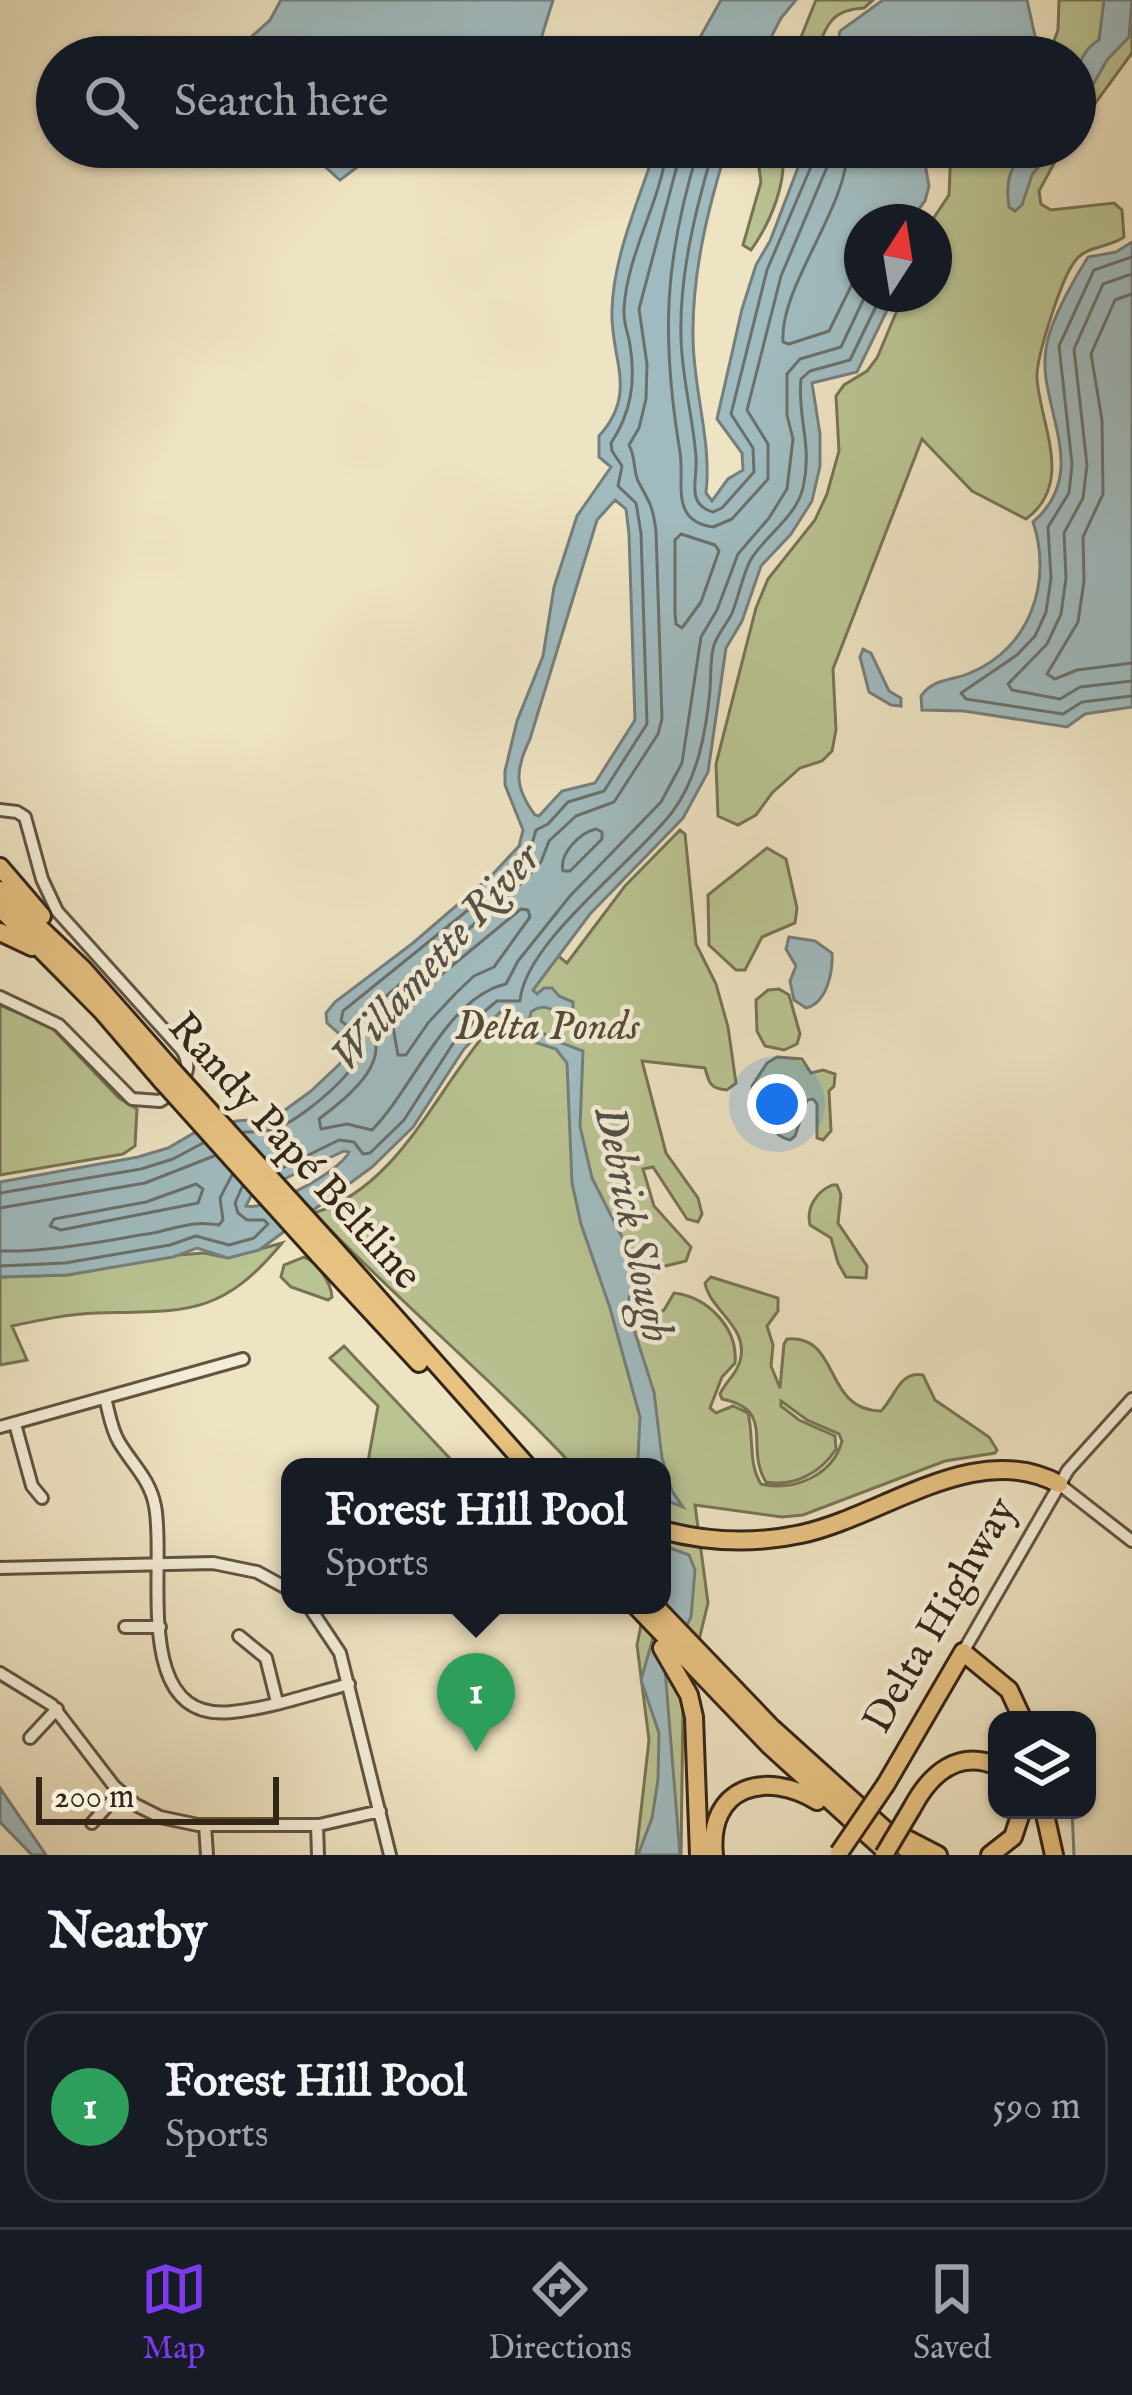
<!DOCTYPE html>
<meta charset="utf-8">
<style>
body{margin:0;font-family:"IM FELL English",serif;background:#242831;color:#f1f3f6}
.controls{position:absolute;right:36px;bottom:36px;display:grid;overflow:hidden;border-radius:24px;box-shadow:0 3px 9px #0004}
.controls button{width:108px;height:108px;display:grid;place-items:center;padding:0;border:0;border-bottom:3px solid #363941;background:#171b24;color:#f1f3f6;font:60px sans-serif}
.compass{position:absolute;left:844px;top:204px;width:108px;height:108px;border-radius:50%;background:#171b24;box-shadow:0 3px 9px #0004;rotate:12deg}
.scale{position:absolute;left:36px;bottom:30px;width:243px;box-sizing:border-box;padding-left:12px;border:6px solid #342517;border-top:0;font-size:33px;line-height:42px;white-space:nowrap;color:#342517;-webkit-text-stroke:9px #f4edd7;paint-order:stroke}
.you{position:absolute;left:777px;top:1104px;width:42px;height:42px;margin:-30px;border:9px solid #fff;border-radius:50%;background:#1a73e8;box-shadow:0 0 0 18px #1a73e833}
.badge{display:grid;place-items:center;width:78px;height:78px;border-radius:50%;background:#7c3aed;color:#fff;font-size:39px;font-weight:700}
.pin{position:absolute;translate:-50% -99px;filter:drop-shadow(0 3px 6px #0008)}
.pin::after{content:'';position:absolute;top:63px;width:42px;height:36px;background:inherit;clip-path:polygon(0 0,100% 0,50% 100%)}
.popup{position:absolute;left:281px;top:1458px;width:390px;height:156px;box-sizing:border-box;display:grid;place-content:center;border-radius:24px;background:#171b24;filter:drop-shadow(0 3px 9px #0005);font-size:39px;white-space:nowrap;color:#9ea1a6}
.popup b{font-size:45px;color:#f1f3f6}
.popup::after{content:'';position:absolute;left:50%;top:100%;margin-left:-24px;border:24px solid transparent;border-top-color:#171b24}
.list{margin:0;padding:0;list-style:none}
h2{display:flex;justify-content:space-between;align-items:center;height:156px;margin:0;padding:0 48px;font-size:51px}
h2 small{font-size:39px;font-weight:400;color:#9ea1a6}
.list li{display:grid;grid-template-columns:78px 1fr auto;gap:36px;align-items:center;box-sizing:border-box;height:192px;margin:0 24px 24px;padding:0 24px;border:3px solid #363941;border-radius:36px}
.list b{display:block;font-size:45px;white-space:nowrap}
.list p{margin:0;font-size:39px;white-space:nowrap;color:#9ea1a6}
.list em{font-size:39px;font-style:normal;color:#9ea1a6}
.icon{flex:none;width:66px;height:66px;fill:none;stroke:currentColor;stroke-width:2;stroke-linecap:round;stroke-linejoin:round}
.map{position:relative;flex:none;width:1132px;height:1855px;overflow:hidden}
.search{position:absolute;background:#171b24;box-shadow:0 3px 9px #0004;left:36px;right:36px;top:36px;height:132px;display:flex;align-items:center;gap:30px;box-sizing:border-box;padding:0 42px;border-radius:66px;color:#9ea1a6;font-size:45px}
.sheet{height:372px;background:#171b24}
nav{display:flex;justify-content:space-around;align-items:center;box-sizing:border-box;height:168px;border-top:3px solid #363941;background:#171b24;font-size:33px;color:#9ea1a6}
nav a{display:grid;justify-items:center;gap:6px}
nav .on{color:#7c3aed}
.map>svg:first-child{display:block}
</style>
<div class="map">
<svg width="1132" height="1855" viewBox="0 0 1132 1855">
<rect width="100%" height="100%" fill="#eee3c2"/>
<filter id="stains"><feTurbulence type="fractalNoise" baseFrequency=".00167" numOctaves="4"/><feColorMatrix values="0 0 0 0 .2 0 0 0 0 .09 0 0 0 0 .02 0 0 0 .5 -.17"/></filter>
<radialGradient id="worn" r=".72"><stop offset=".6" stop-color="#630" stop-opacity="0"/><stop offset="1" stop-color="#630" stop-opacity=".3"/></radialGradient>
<path fill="#bac392" stroke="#777454" stroke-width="3" d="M816,0H873L864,8C829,10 827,26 814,57H793Z
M1059,0H1132V53L1075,131V57H1048L1058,30Z
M756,147H782C788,181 771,222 751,250L743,245L761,182Z
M951,147H1063L1039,191L1041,204L1051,210L1114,203L1122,210L1124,237C1109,248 1087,245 1075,261C1062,277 1036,357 1037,378C1040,425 1075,483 1026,519L972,491L922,439L833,669L836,730L832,751L822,761L800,768L772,793L756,815L738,825L718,816L716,764L756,608L768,579L815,520L827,494L839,451L836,396L844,385L867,371L877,358L904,294H934L931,222L949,195Z
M680,830L685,834L696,944L716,984L728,1027L736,1083L727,1090C710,1089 709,1083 705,1068L642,1061L666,1153L698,1198L702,1214L698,1222L687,1219L653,1167L643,1169L654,1206L691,1247L686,1261L653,1269L650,1296L641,1294L648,1318L664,1310L674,1293C708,1297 738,1328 735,1363L722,1377L710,1408L716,1413L733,1406L748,1413C754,1437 748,1464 761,1484C794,1492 833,1475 842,1441L839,1434L807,1420L781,1401V1406L799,1420L835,1436L836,1449C821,1473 794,1487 766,1482C744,1447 777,1410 722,1399L720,1394C725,1382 737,1374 740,1361C750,1327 710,1311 705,1283L711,1277L778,1298V1311L767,1326L773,1345L771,1366L780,1388L784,1344L787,1339C842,1335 822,1410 881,1411C896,1396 899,1371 923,1375L935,1400L989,1437L997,1450L995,1453L945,1461L803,1515L782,1517L695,1505L708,1603L683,1706L681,1855H636L649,1740L637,1645L645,1605H662V1467H602L596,1461L593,1467H574C491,1378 398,1301 314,1213C399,1187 435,1091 490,1028L488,1024L557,955L567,963L625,886Z
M767,848L786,859L797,908L795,923L762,937L745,970H736L709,945L708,895Z
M779,989L789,995L800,1034L797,1044L784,1050L765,1046L757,1031L756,1000L768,990Z
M0,1005L51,1027L119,1098L137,1109L135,1146L123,1154L0,1175Z
M777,1057L802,1059L811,1073L823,1070L835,1074L834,1086L829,1091L831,1131L823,1140L817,1138V1104L813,1099L807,1100L795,1136L790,1140C771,1135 774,1125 769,1109L757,1104L752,1086L767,1063Z
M832,1185H837L841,1195L838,1223L867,1266L866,1278L846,1277L838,1263L831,1238L810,1225C806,1208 816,1192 832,1185Z
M282,1243C221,1317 185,1311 97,1313C68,1314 40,1320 12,1326L27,1360L0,1365V1277L67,1275L178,1255L204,1253L228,1258Z
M304,1257C318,1262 331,1283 332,1297L328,1300L291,1287L281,1277L284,1265Z
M344,1346L458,1467H367L378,1406L330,1358Z"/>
<path fill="#a0bbbf" stroke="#757f7c" stroke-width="3" fill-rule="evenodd" d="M281,0H553L537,52L527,57H246L240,47L270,20Z
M721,0H796L781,18L761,57H689Z
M883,0H1027L1039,54L1037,57H835L840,31Z
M1104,0H1132L1129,37L1107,60L1075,116C1075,88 1073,55 1099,40Z
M303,147H384L340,180Z
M656,147H727C708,208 692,273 693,337C693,389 712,441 706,493L712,501L728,479L743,470L742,453L717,419L742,309L756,265L770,241L802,157L801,147H922L929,186L925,201L909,222H862V294H895L857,372L812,383L820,434V466L812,501L791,534L761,566L742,621L726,648L708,772L683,818L590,914L533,990L537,994L544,988H552L559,996L573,1002V1012L567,1019C554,1012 547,1001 531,1012L529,1022L551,1039L583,1051L580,1126L592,1178L624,1241L632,1286L627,1308L654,1392L662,1458L672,1491L683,1507L662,1499V1467H641L638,1459L640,1417L610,1308L581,1224L572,1183L567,1063L556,1049L528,1040L515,1015L500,1012L464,1049L413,1127L372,1167L259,1250L228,1258L197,1248L173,1257L67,1275L0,1277V1182L138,1157L168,1148L194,1133L236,1121L274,1118L311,1091L350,1054V1043L327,1023L326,1013L335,1002L413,943L491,876L519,846L523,830L505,785V771L517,721L543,656L554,587L577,516L611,467L599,457V436C639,392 610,358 612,311C613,256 640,198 656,147ZM615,500L626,509L629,534L635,720L595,783L562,791L539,816L535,815C514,787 515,770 530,739L597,520ZM344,1151L349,1152C340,1172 266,1211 246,1206L252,1194Z
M1029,147H1054L1032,175L1022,205L1015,211L1009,207C1005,181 1010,165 1029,147Z
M1132,242V707L1085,714L1067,727L964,711L922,710L921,696C933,678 952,681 970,673C1030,649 1053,581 1033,522C1095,469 1033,402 1047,343C1052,318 1074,279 1088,257L1116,252Z
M863,649L871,653L889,691L901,698V706L891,705L869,692L860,657Z
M789,937L815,941L832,953C833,972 827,1003 806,1008L794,1000L790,981L796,966L786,949Z
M662,1545L689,1555L695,1570L691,1617L665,1669L680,1855H638L652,1818L658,1780L659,1733L641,1680L665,1596Z
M0,1788L46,1855H32L0,1822Z"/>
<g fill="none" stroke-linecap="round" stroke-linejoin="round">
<path stroke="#6a706b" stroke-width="3" d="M682,147L639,309L647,364L646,399L639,428L629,445C636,457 633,473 639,483C650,503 653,507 656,531L662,719L658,734L614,802L576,816L549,841L541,862L509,896L365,1013L364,1019C399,1058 350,1095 319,1119L321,1129L347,1124L372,1130C413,1089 447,997 506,984L518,961L570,896L661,802L682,763L701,637L717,610L738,554L769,518L787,489L793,439L787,415V374L800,359L841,347L866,294
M699,147C664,259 661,337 680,452C685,482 669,521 713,527L732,519L768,479V444L747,410L781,276L827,167L829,147
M714,147C696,208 679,274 681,338C682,379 693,417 696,457C698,479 685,504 713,512L722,508L754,472L753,448L731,414L767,270L813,162V147
M847,147C850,205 779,286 783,342L789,344L829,331L862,264
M1132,257L1094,270L1059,346L1072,464L1069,493L1048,527L1051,578L1046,612L1035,636L1017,655L961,693L966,699L1063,714L1082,702L1132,696
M1132,274L1103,284L1074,349L1087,465L1083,498L1064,533L1066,578L1061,614L1047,644L1008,684L1012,690L1060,699L1080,687L1132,681
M1132,294L1115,300L1091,354L1102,420L1103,494L1083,537L1084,581L1078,622L1047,674L1055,679L1077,670L1132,663
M681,534L715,545L719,551L701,602L682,628L676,624L675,613V540Z
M596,829L602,832V839L570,871H563C559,854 579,833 596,829Z
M521,909L528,910L530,917L494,967L474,976L456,993L428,1023L406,1055H398L391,1016Z
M244,1132C257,1132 270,1132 282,1126C306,1115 362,1069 363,1044L358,1034L341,1021L343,1011L499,885L529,854L536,830L548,824L568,802L604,791L647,724L641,533L636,503L618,486L622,466L612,451L611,443C631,413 636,382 630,345C628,333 623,322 624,309C627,253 661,202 667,147
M278,1170L339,1140L354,1142L363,1154L370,1153L404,1120L454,1042L479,1016L497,1001H520C525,941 636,861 673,811C698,777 706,732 710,690C711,676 710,658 714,645C718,633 727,624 732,613C739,596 742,577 750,561C765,535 795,519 803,488C813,444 797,419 801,379L810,371L850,360L882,294
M196,1184L203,1189L198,1203L61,1230L50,1226L54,1219L146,1202Z
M0,1193L141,1169L173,1159L203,1143
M0,1208L145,1183L214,1156
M0,1251C52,1252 102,1241 153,1233C178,1228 193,1220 219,1225L223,1220L220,1198L232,1175
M0,1266L65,1263L170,1245L196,1236L229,1245L254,1238L268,1224L264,1220H247L238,1213L235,1203L242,1187"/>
<path stroke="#757f7c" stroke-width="3" d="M662,1494L665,1511
M1072,1810L1074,1855"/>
<g stroke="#625442" stroke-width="16">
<path id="minor" d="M0,810L17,812L25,817L42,879L57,911L182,1050C196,1071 179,1090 160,1101L132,1099L59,1025L0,997
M105,1398C109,1412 111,1429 119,1442C132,1464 150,1479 155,1506C167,1565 129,1723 232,1712C271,1708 311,1694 349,1684
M15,1424L32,1486L42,1498
M0,1427L243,1359
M1059,1484L1132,1541
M0,1568L213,1563L257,1572L290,1590
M308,1605L340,1653L390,1855
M125,1627H160
M239,1636L266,1658L277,1702
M963,1652L1068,1470L1132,1399
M0,1673L52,1705L114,1786L136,1805L160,1817L198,1825H319L380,1811
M30,1738L57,1709
M92,1823L120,1792
M205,1825L207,1855
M317,1825L318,1855"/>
</g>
<g stroke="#342517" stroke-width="22">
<path id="highway" d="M0,867L42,916
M0,890L83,969L174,1072
M0,908L102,1011L163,1082
M0,932L32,947
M330,1244L528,1467
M318,1254L419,1363
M662,1530C707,1542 755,1544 801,1534C882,1517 976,1438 1059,1484
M635,1605L769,1745L890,1855
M654,1605L772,1728L913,1855
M662,1648L689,1695L694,1717L699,1855
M886,1784L963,1652L1009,1690L1023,1720
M912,1808C930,1774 958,1749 997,1766
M1044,1810L1054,1855
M907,1839L938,1855
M714,1855C707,1786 766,1770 817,1801
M990,1855L1013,1837L1022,1810"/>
</g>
<use href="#minor" stroke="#f4edd7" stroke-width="10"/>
<use href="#highway" stroke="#e7c281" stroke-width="16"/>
<g stroke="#342517" stroke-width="22" stroke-linecap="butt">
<path id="highway-bridge" d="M174,1072L330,1244
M163,1082L318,1254
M839,1853L886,1784
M884,1855L912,1808"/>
</g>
<use href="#highway-bridge" stroke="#e7c281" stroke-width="16"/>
</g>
<g text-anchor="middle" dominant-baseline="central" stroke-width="9" stroke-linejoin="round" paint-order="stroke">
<g font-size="42" font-style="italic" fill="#564c36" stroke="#f4edd7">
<text x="547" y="1027">Delta Ponds</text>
</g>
<g font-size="42" fill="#342517" stroke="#f4edd7">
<text transform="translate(294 1152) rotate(48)">Randy Papé Beltline</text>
<text transform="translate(941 1616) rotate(-60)">Delta Highway</text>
</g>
<g font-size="45" font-style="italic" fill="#545249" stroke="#f4edd7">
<text transform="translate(436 958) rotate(-48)">Willamette River</text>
<text transform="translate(632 1224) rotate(78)">Debrick Slough</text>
</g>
</g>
<rect width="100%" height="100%" filter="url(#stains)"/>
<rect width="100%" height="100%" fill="url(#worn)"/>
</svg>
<div class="controls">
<button><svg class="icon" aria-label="layers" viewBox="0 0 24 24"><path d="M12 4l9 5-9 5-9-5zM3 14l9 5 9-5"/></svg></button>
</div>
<svg class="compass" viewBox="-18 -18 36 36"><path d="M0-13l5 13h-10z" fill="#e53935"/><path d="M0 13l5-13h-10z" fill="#9ea1a6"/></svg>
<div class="scale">200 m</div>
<div class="you"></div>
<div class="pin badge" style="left:476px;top:1752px;background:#2e9e5b">1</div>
<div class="popup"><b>Forest Hill Pool</b>Sports</div>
<div class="search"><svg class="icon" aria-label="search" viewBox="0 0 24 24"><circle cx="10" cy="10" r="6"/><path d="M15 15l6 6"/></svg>Search here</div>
</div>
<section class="sheet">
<h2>Nearby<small></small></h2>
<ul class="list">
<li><span class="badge" style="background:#2e9e5b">1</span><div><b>Forest Hill Pool</b><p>Sports</p></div><em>590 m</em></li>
</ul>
</section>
<nav>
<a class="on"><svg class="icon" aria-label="map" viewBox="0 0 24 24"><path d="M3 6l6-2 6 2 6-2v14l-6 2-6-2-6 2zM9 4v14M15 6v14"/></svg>Map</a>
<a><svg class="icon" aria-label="directions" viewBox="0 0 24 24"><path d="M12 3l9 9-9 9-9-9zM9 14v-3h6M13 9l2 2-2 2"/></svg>Directions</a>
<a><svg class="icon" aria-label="saved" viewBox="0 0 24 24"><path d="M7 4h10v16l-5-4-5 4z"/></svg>Saved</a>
</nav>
